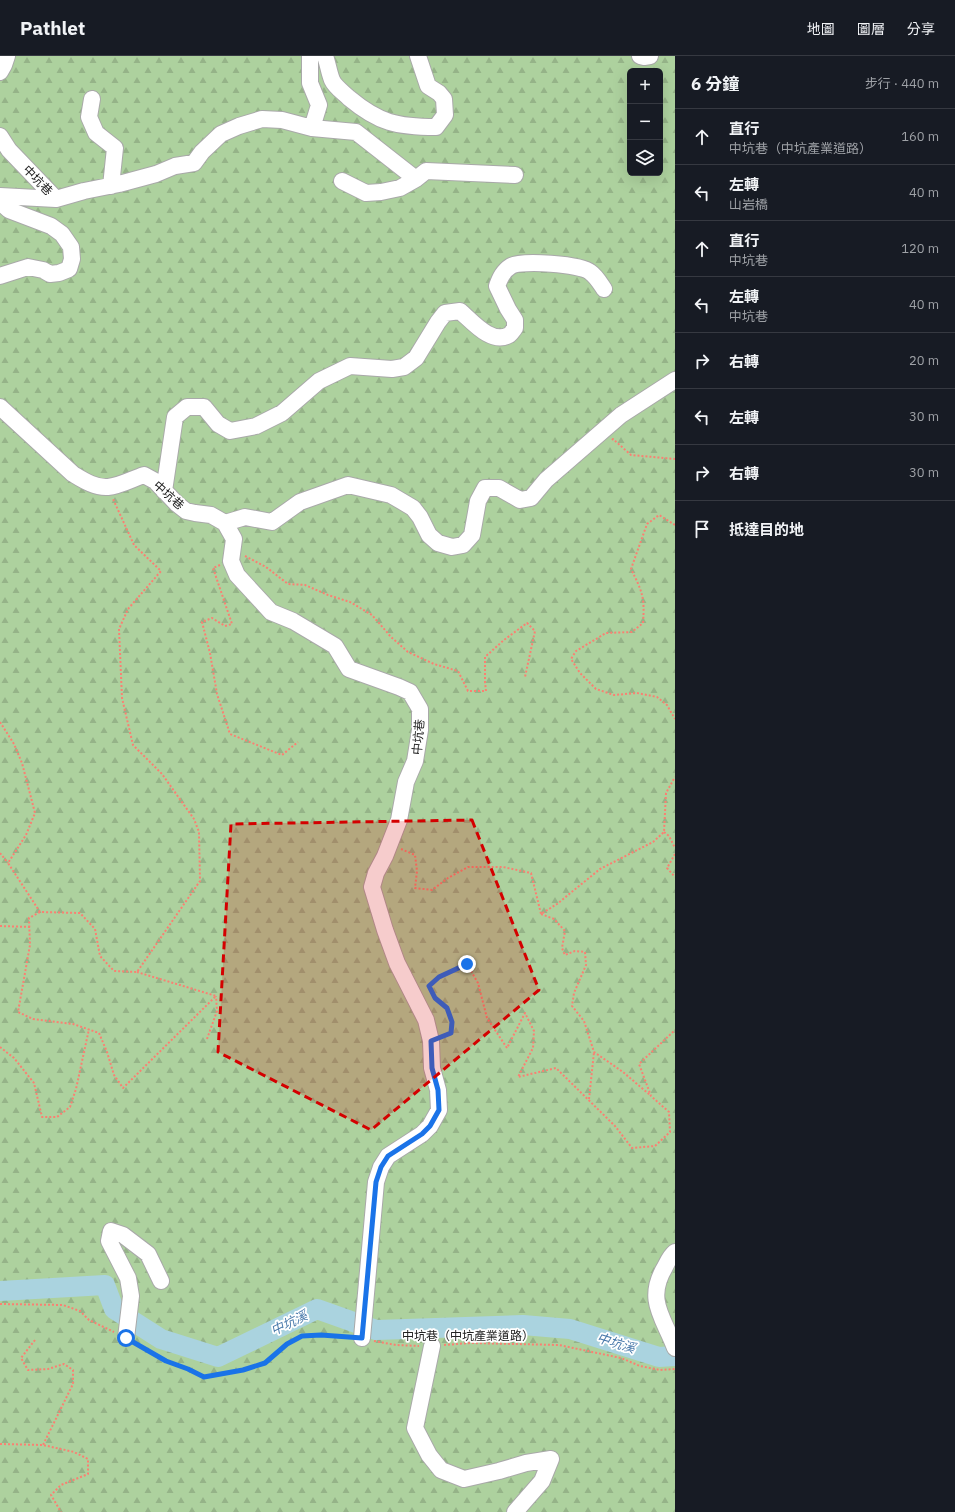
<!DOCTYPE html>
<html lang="zh-TW">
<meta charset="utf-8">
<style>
body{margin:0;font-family:"IBM Plex Sans","Noto Sans TC",sans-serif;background:#20242c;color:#f1f3f6}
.controls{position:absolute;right:12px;top:12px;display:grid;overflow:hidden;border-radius:6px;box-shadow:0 4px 16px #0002}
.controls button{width:36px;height:36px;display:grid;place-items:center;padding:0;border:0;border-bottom:1px solid #363941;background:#171b24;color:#f1f3f6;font:20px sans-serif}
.stop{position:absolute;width:12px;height:12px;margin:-9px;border:3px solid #1a73e8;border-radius:50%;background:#fff}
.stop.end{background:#1a73e8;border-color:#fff;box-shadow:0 1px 4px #0008}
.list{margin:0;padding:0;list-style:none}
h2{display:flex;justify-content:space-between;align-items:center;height:52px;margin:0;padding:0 16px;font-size:17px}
h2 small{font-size:13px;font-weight:400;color:#9ea1a6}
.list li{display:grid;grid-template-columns:26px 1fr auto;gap:12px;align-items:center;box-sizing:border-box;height:56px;padding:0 16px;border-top:1px solid #363941}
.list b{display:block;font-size:15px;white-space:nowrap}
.list p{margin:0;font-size:13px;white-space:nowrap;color:#9ea1a6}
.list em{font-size:13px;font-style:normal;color:#9ea1a6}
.icon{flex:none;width:22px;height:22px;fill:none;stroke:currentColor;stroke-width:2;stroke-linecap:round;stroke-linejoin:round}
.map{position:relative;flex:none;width:675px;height:1456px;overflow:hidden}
header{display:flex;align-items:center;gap:24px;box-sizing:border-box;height:56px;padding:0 20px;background:#171b24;border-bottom:1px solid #363941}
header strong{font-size:19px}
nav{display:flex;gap:22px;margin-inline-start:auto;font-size:14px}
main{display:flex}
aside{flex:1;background:#171b24}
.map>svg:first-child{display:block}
</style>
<header>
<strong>Pathlet</strong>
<nav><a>地圖</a><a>圖層</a><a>分享</a></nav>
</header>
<main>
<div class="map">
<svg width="675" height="1456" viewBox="0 0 675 1456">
<defs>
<pattern id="forest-firs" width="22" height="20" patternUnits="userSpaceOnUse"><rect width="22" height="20" fill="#add19e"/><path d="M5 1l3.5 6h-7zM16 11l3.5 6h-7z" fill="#95b388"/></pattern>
</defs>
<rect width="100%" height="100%" fill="#f2efe9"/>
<path fill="url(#forest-firs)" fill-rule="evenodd" d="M0,0H675V1456H0ZM630,15H660V117H630Z"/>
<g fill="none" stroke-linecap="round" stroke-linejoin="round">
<path stroke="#aad3df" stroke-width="20" d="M0,1235L105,1229L114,1253L161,1283L218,1301L317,1253L376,1274L523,1269L570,1273L659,1301L675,1300"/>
<g stroke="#a9a9a9" stroke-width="18">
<path id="minor" d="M310,0V27L319,49L312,72
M325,0C328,8 329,17 332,24C335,31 344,37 349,42C379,67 397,71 436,71L445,59L444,43L439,37L428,30L418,0
M640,0L644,1L650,0
M0,16L4,9L7,0
M92,43L89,61L96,77L115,92L111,130
M0,80L9,94L56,143L0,140
M342,125L366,137L381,136L400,132L416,123L426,115L515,119
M56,143L84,135L119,128L156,118L175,110L194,107L202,96L221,78L239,70L262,63L282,64L312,72L356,76L416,123
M0,146L9,154L51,170L62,178L71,191L72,203L69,213L59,217L50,218L43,214L28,211L0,220
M0,351L73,418C83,424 95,432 108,431C120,430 132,423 144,419L155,425L177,448L186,455L195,457L211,459L225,467L234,483L231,505L237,519L271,556L293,565L335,590L349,613L399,631L410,636L420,653V674L415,705L406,726L399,764L385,800L376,817L372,831L385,874L397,907L426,964L431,985L432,1012L438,1034L439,1054L430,1070L422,1078L388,1100L381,1111L376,1126L362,1282
M164,435L175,361L187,351H204L218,368L230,375L256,370L282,357L319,325L350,310L392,313L404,311L416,302L438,266L445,257L460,255C472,265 491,289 509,279C511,278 513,274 515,272V264L508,253L497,230C500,222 503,215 511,210C521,204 581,208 590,216C596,220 600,227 604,233
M225,467L245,461L272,466L300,446L348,429L391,439L413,452L420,461L429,479L438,487L452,491L463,489L472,479L478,445L485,432H499L520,444L531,442L546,424L621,359L675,324
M675,1196C670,1200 668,1205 665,1211C645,1244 664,1262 675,1292
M126,1282L131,1240L128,1222L109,1185L111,1175L123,1179L148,1198L161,1225
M432,1290L415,1372L429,1399L441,1414L464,1423L499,1415L526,1407L551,1403L542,1425L515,1456"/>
</g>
<path stroke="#fa8072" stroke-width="2" stroke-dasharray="2 2" stroke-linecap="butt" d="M612,384L613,383L631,399L675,403
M675,469L659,459L647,468L631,513C642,535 645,541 643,567L632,576L606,577L576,595L571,603L580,617L596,633L614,639L637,637L657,641L667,649L675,663
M245,500L266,511L288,528L305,529L328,539L350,546L372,559L391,581L408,596L434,608L458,615L468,635H486L485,626V601L504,584L527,567L535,575L525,621
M220,509L213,512L232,568L225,570L212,562L202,566L210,597L217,638L230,678L282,699L298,686
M0,666L14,688L22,707L35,757L26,779L8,807L40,856L80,857L95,873L100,900L114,915L137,916L200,825L199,776L194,763L162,718L133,689L122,642L119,573L128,553L161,515L134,489L113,443
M664,776L669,780L675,792
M401,793L415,799L417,815L415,832L432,834L448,822L468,811H503L531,817L541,858L557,848L600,813L653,786L664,776L666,737L675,721
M0,797L8,807
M675,798L667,812L675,821
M40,856L29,862L30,889L18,956L33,963L73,968L99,977L107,996L114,1019L123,1032L216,940L137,916
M541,858L554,863L565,875L562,892L565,899L575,895L585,896L586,909L574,937L572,950L584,965L594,996L623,1016L650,1039
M0,870L30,871
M443,980L451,977L452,965L447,952L435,942L429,930L439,921L467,908L478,927L487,962L507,992L525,957L534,975L533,992L518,1021L556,1012L615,1070L632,1092L655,1090L670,1076L669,1056L651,1040L639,1008L675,974
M207,983L217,955L216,940
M0,991L14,1002L34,1027L42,1061H57L70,1051L76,1033L89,973
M589,1043L594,996
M0,1248L63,1249L80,1255L89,1264L114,1276
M35,1284L21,1302L28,1314L48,1313L64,1308L73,1314V1328L43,1389
M374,1285L396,1289L419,1290
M137,1289L166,1305L188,1313L204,1321L243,1313L265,1307L287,1288L302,1280L321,1279L350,1281
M444,1289L470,1287L559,1289L621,1302L640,1310L660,1314L675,1313
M0,1388L43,1389L74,1396L88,1403V1418L61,1429L51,1439L61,1456"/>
<use href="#minor" stroke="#fff" stroke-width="16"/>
</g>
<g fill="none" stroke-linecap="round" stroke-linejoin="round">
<path stroke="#1a73e8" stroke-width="5" d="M126,1282L166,1305L188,1313L204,1321L243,1314L265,1307L287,1288L302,1280L321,1279L362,1282L376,1126L381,1111L388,1100L422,1078L430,1070L439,1054L438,1034L432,1012L431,985L451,977L452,966L447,952L435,942L429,930L439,921L467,908"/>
</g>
<path fill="#d40000" fill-opacity="0.2" stroke="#d40000" stroke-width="3" stroke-dasharray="8 5" stroke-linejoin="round" d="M472,764L539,934L371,1074L218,996L231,768Z"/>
<g text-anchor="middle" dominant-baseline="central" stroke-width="3.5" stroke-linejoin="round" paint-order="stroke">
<g font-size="12" fill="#222" stroke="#fff">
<text transform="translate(38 124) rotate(46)">中坑巷</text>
<text transform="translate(169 439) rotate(42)">中坑巷</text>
<text transform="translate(418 681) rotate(-85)">中坑巷</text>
<text x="468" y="1279">中坑巷（中坑產業道路）</text>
</g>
<g font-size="13" font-style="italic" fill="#4a7aab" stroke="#fff">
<text transform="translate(289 1267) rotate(-26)">中坑溪</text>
<text transform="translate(616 1287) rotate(17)">中坑溪</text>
</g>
</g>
</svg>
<div class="controls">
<button>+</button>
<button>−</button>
<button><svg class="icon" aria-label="layers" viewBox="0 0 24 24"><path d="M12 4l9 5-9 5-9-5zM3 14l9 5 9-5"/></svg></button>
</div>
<div class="stop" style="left:126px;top:1282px"></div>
<div class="stop end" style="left:467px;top:908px"></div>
</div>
<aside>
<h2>6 分鐘<small>步行 · 440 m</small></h2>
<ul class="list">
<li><svg class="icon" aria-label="ahead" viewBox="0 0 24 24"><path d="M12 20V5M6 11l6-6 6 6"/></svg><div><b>直行</b><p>中坑巷（中坑產業道路）</p></div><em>160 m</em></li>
<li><svg class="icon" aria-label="left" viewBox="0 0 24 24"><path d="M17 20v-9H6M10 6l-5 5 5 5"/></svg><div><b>左轉</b><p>山岩橋</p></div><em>40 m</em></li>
<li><svg class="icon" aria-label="ahead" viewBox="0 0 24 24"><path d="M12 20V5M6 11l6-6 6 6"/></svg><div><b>直行</b><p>中坑巷</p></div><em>120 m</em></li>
<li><svg class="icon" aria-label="left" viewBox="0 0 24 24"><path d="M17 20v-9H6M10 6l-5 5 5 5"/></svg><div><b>左轉</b><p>中坑巷</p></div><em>40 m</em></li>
<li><svg class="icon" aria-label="right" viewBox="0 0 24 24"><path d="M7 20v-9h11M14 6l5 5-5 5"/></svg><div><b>右轉</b></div><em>20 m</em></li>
<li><svg class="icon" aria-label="left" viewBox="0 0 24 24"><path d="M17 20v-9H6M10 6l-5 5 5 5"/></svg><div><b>左轉</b></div><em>30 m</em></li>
<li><svg class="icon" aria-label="right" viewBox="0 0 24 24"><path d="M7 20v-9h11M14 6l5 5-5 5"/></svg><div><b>右轉</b></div><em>30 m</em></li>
<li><svg class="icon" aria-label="arrive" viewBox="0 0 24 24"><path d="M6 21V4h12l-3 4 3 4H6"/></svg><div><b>抵達目的地</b></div></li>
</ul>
</aside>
</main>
